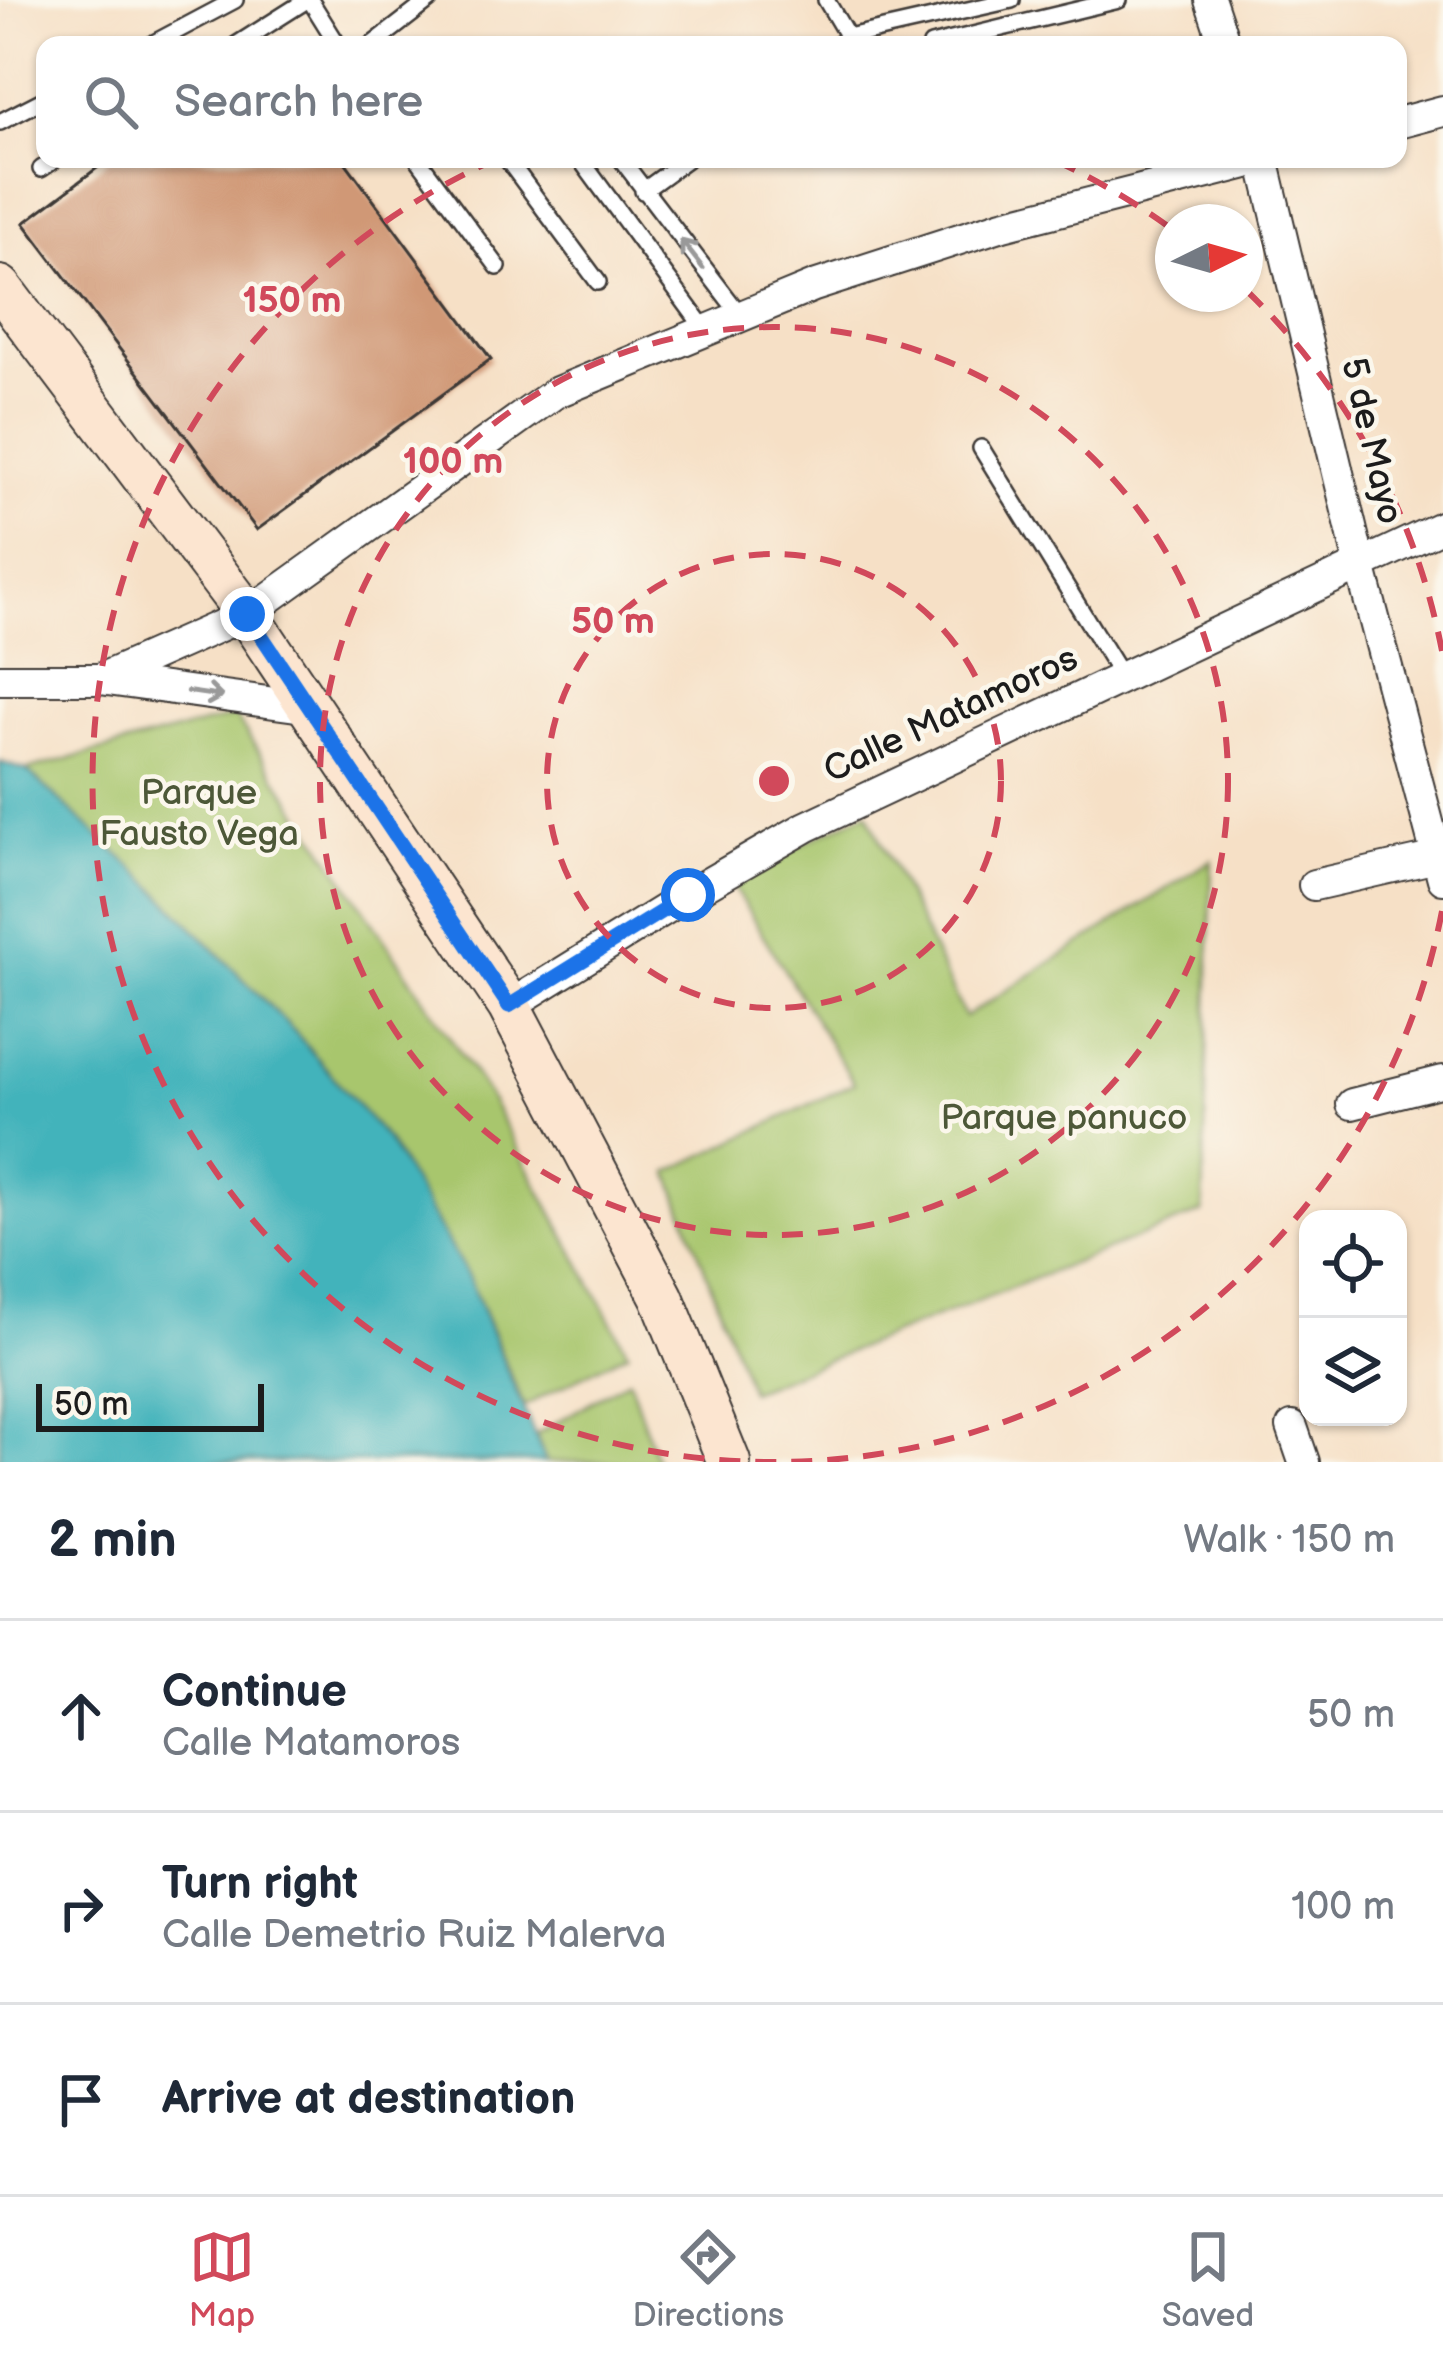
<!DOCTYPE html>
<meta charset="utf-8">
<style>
body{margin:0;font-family:"Balsamiq Sans",sans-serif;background:#f2f2f3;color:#1f2937}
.controls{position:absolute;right:36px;bottom:36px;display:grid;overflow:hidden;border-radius:24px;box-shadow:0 3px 9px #0004}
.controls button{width:108px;height:108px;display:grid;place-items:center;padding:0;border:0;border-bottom:3px solid #e0e1e3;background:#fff;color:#1f2937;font:60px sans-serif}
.compass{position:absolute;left:1155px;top:204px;width:108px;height:108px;border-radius:50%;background:#fff;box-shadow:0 3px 9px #0004;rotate:85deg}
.scale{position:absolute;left:36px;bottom:30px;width:228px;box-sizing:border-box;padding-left:12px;border:6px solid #1c1c1c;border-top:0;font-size:33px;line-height:42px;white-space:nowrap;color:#1c1c1c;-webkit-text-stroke:9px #fbf7ec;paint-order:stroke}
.stop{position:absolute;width:36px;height:36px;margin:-27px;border:9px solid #1a73e8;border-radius:50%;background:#fff}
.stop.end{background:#1a73e8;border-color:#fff;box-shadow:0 3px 12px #0008}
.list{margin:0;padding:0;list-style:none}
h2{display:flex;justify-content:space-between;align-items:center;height:156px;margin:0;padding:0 48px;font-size:51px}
h2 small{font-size:39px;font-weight:400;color:#747a83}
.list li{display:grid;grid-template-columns:78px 1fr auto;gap:36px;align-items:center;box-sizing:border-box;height:192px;padding:0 48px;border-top:3px solid #e0e1e3}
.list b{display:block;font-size:45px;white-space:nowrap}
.list p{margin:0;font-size:39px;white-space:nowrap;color:#747a83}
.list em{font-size:39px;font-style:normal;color:#747a83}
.icon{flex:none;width:66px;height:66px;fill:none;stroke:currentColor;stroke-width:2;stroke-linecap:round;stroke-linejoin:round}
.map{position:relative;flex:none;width:1443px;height:1462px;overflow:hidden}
.search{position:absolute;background:#fff;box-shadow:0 3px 9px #0004;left:36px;right:36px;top:36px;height:132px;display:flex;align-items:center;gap:30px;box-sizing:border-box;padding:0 42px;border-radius:24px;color:#747a83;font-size:45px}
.sheet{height:732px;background:#fff}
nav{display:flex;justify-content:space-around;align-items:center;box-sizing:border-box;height:168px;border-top:3px solid #e0e1e3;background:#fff;font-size:33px;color:#747a83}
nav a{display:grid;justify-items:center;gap:6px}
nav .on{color:#d1495b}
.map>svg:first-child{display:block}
</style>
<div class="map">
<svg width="1443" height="1462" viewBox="0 0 1443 1462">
<rect width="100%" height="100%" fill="#fbf7ec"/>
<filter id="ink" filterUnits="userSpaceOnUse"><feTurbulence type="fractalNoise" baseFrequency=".00833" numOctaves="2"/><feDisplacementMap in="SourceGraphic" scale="24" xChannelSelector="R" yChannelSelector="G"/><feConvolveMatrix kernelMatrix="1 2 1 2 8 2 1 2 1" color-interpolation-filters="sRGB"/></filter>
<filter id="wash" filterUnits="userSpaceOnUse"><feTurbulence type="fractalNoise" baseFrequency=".004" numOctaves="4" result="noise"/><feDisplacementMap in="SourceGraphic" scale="48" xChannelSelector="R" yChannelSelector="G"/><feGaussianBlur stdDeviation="2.7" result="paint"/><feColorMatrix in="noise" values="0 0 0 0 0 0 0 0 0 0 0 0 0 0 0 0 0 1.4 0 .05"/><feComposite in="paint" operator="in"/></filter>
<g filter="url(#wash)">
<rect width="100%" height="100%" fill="#f6e0c6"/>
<path fill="#a8c66d" stroke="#627144" stroke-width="3" d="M235,716L489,1096L628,1352L524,1406L468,1277L388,1141L295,1032L148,881L26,770Z
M867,812L965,1017L1212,860L1203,1212L750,1391L669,1172L854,1083L729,880Z
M629,1379L657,1462H546L536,1435Z"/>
<path fill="#43b3bb" stroke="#30686c" stroke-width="3" d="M0,762L26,770L148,881L295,1032L388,1141L468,1277L546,1462H0Z"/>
<g id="blocks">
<path fill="#d09876" d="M109,159H343L491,359L257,530L24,223Z"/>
</g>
</g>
<g filter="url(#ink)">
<use href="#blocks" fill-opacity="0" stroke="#3d3936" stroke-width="3"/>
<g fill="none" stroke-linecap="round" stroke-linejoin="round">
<g stroke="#3d3936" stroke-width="20">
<path id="service" d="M310,0L338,45
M826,0L848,37
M150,45L235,0
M236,45L307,0
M372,45L430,0
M837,45L848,37L1012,0
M931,45L1119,0
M0,122L45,99
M418,159L498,267
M507,159L598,282
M580,159L706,331
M621,159L741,316
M41,169L56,159
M643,191L687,159
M981,448L1122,677"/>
</g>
<g stroke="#3d3936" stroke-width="34">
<path id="minor" d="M1210,0L1225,45
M1398,123L1443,111
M0,679H100L311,708
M100,679L247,614L555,393L814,286L1003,225L1263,159L1360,565L1443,879
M1314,885L1437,857
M509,1006L688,895L806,827L1443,526
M1352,1104L1443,1081
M1292,1427L1304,1462"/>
</g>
<g stroke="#3d3936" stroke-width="46">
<path id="secondary" d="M0,287L247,614L509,1006L662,1297L729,1462"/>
</g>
<use href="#service" stroke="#fff" stroke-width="15"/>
<use href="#minor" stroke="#fff" stroke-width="30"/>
<use href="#secondary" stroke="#fce5d0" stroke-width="42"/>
</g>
<defs><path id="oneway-shaft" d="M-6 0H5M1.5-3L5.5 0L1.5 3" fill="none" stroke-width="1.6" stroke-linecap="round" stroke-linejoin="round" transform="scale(3)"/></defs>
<g stroke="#999">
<use href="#oneway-shaft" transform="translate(692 254) rotate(-128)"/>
<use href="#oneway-shaft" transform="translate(205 694) rotate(8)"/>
</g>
</g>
<g fill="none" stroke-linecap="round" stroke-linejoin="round" filter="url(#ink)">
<path stroke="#1a73e8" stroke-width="15" d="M247,614L509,1006L688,895"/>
</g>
<g fill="none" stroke="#d1495b" stroke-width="6" stroke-dasharray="21 15">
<circle cx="774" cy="781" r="227"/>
<circle cx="774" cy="781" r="454"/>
<path d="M1442 911A681 681 0 1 1 492 161M1056 161A681 681 0 0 1 1169 227M1247 291A681 681 0 0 1 1442 651"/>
</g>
<g text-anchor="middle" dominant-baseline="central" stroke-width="9" stroke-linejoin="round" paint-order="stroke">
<g font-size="36" fill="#1c1c1c" stroke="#fbf7ec">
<text transform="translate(1371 441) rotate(77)">5 de Mayo</text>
<text transform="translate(951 715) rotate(-25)">Calle Matamoros</text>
</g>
<g font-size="36" fill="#4d5838" stroke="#fbf7ec">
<text x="199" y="793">Parque<tspan x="199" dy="41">Fausto Vega</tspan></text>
<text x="1064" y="1118">Parque panuco</text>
</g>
</g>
<circle cx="774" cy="781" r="18" fill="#d1495b" stroke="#fbf7ec" stroke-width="6"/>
<g font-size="36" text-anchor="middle" font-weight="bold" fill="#d1495b" stroke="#fbf7ec" stroke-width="9" stroke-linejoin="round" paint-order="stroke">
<text x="292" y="312">150 m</text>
<text x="453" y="473">100 m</text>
<text x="613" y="633">50 m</text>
</g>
</svg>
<div class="controls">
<button><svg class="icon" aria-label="locate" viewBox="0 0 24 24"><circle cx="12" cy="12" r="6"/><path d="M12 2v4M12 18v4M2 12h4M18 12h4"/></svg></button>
<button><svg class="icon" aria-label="layers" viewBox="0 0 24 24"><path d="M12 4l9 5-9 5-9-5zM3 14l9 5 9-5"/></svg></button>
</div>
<svg class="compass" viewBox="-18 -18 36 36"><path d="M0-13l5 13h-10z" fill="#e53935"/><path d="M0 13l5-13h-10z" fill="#747a83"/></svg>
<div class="scale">50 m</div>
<div class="stop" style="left:688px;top:895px"></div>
<div class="stop end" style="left:247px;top:614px"></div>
<div class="search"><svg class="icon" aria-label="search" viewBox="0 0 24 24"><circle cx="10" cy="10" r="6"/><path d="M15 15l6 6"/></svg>Search here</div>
</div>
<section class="sheet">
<h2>2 min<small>Walk · 150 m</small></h2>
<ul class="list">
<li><svg class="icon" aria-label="ahead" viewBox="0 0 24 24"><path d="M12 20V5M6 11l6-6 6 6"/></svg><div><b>Continue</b><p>Calle Matamoros</p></div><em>50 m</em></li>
<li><svg class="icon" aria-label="right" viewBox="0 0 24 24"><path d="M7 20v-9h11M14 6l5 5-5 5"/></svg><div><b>Turn right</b><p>Calle Demetrio Ruiz Malerva</p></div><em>100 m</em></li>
<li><svg class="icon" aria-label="arrive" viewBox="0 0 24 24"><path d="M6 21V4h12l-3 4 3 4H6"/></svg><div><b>Arrive at destination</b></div></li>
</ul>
</section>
<nav>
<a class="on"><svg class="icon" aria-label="map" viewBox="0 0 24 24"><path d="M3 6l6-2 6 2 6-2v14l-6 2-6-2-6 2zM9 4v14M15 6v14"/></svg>Map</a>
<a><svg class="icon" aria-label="directions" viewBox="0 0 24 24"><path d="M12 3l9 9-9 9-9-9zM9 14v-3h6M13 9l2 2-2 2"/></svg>Directions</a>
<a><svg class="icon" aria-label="saved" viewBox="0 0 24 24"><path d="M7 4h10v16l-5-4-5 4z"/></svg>Saved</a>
</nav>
